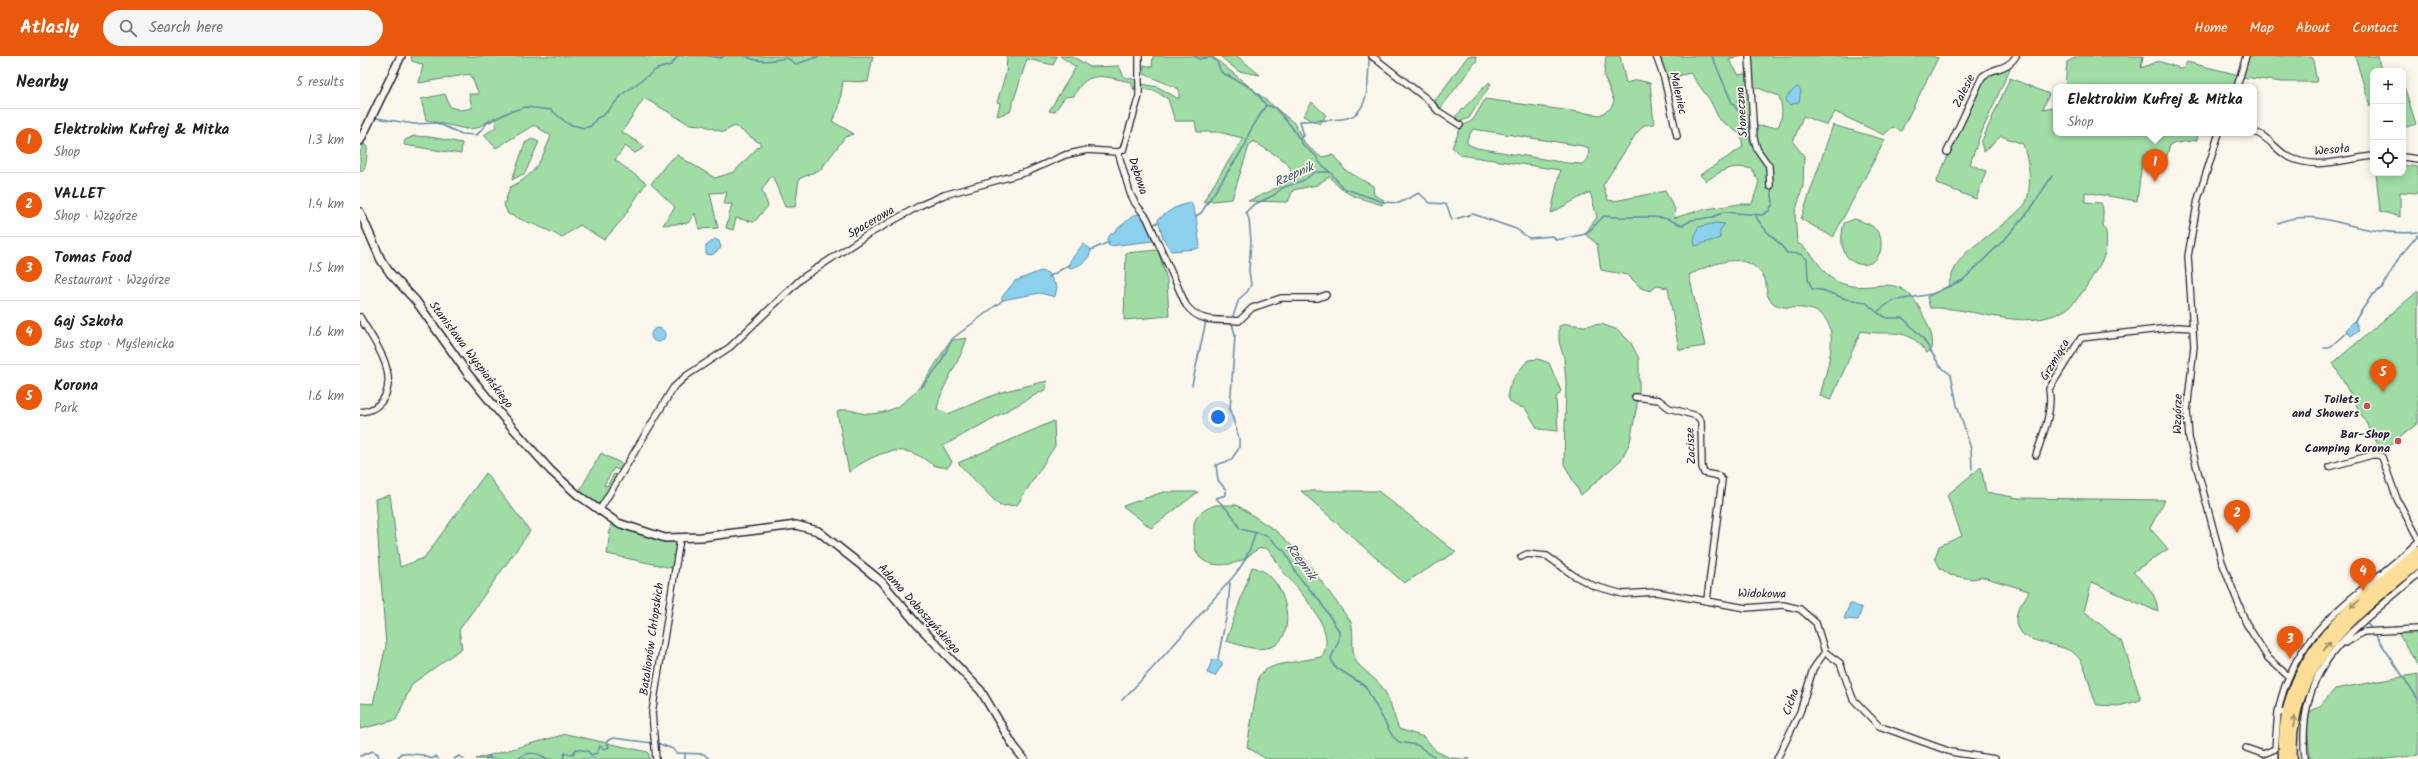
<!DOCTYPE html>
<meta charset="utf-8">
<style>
body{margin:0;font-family:Kalam,sans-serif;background:#f6f6f6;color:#202124}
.controls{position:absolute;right:12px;top:12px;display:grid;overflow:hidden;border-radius:8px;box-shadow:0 2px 10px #0003}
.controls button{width:36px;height:36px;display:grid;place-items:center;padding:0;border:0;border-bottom:1px solid #e0e0e0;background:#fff;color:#202124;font:20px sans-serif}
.you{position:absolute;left:858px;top:361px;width:14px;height:14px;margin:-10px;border:3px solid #fff;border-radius:50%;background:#1a73e8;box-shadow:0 0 0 6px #1a73e833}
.badge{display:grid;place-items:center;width:26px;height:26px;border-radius:50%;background:#ea580c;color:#fff;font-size:13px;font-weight:700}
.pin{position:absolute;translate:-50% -33px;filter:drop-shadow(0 1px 2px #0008)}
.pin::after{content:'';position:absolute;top:21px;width:14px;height:12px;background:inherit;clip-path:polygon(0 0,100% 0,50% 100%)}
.popup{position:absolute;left:1693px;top:28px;width:204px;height:52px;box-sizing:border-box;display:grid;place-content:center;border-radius:8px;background:#fff;filter:drop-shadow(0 1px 3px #0005);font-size:13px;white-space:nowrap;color:#757577}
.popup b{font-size:15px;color:#202124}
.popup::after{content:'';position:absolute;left:50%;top:100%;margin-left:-8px;border:8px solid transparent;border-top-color:#fff}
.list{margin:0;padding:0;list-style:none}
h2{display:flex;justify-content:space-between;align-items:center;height:52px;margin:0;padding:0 16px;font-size:17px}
h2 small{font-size:13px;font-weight:400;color:#757577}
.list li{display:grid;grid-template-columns:26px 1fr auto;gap:12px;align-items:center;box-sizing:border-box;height:64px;padding:0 16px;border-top:1px solid #e0e0e0}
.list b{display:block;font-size:15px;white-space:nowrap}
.list p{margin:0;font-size:13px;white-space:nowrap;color:#757577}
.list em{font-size:13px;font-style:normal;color:#757577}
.icon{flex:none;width:22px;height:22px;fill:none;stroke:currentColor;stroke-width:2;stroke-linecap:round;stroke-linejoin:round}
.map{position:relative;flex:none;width:2058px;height:703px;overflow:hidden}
header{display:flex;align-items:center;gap:24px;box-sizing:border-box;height:56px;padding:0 20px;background:#ea580c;color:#fff}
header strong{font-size:19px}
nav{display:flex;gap:22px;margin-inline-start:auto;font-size:14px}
.search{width:280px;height:36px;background:#f6f6f6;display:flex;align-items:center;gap:10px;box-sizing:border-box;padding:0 14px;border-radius:22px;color:#757577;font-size:15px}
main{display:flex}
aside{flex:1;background:#fff}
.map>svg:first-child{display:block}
</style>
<header>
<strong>Atlasly</strong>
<div class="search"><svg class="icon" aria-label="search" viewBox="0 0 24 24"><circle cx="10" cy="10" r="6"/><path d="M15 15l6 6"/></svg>Search here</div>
<nav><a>Home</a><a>Map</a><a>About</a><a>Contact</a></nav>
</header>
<main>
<aside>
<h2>Nearby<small>5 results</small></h2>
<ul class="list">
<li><span class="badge">1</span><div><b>Elektrokim Kufrej &amp; Mitka</b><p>Shop</p></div><em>1.3 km</em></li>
<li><span class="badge">2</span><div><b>VALLET</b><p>Shop · Wzgórze</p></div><em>1.4 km</em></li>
<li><span class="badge">3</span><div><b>Tomas Food</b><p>Restaurant · Wzgórze</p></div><em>1.5 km</em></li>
<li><span class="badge">4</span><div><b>Gaj Szkoła</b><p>Bus stop · Myślenicka</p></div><em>1.6 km</em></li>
<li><span class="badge">5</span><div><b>Korona</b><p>Park</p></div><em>1.6 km</em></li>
</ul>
</aside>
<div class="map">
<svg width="2058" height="703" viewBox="0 0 2058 703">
<rect width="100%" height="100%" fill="#fbf7ec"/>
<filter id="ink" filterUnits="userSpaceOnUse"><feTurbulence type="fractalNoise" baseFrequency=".025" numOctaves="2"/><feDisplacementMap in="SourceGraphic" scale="8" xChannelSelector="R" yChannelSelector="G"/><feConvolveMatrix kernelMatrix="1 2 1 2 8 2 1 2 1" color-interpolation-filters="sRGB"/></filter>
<g filter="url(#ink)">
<path fill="#9fdda5" stroke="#608070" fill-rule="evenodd" d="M51,0H513L508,26L483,25L479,52L472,65L494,78L485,81L461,113L439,123L435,151H425L412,119L402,134L408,150L394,166L376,162L373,174L366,172L372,148H364L367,136L350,137L358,172L339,173L335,157L328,167L303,169L315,151L291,128L307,107L317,99L355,122L374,116L401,88L375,70L363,76L342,69L329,68L284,42L262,76L285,91L275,97L265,90L255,104L286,127L261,165L244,184L220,169L201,182C196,176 159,163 148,158L144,149L150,131C175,120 181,105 191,80L174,69L136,92L124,79L136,71L135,61L117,72L106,73L66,64L61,43L85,38L90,51L101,54L112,52L109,38H119L110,18L59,27L63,9L52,5Z
M647,0H697L693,9L667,3L650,56L637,60L640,47L637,46L646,17Z
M700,0H712L730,11L759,10L764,21L777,24L774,34L771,26C745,21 727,12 714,40L705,41L694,56L689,55L716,11Z
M793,0H852L934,67L946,89L961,101L973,99L985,114L1013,130L1014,139L1024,144L1022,149C1001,142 982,140 970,120L957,129L933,134L928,146L888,145L911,135L928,125L931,113L925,105L893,85L889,90L872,143L843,146L883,82L858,76H837L835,65H815L808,43L795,35L782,33V28L798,31L819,43V33L784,18V9L792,11Z
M877,0L900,19L878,15L861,1Z
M1108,0H1116L1117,4L1080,53L1074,46Z
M1246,0H1260L1266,27L1277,24L1290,27L1294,68L1284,69L1276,78L1243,129L1248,144L1254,145L1305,135L1315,153L1314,162L1341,154L1379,148H1392L1399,126L1392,113C1371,108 1363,114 1346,125L1340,119L1383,91L1381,79L1359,63L1350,44L1330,17L1307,23L1300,0H1381L1369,4L1379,19L1388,17L1392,84L1410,116L1395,83V70L1418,71C1423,60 1423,51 1419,40L1393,30L1390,0H1572L1578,2L1541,75L1532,71L1524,79L1475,56L1467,69L1443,60L1433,86L1444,100L1443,130L1435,157L1437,187C1455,195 1459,216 1476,225C1513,243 1539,206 1564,261C1569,271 1574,281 1572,293L1567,297C1547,268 1528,281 1501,275L1471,344L1460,340C1467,310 1489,256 1442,252C1433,251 1419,253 1412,246C1404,239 1408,228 1404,221C1386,192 1352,208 1329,219L1345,290L1319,294L1308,232L1297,230L1290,235L1281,232L1268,219L1241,214L1237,188L1225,178L1237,161L1230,136L1191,157L1200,114L1100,99L1092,91L1101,71L1113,64L1125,43L1240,59L1251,52L1254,45L1244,20ZM1113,73L1223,90L1229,92L1228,103L1222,108L1207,107L1117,92L1107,88V83Z
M1719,0H1783L1781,12L1798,5L1823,13L1827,6L1879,19L1874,31H1705L1707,6Z
M1888,0H1952L1957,26H1922L1883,21Z
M1995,0H2018L2021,15H2013V49L2010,50Z
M1651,10L1619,82L1610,108L1626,115L1616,143L1576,127L1623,21Z
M1650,22L1689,38L1683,53L1696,50V77H1838L1837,84L1810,88L1806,104L1783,99L1777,145L1725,136V146L1741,147C1745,155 1742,159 1743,167C1743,170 1745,173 1746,176C1748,190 1745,202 1737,213C1729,226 1719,245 1705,254C1664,278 1614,250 1570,252L1567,241L1588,230C1592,218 1596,207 1605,198C1617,186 1664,156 1667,144C1672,123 1669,108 1663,88L1641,80L1624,96L1621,87Z
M1129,26L1131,28L1109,62L1099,66L1094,62Z
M2043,27L2056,68L2043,72Z
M952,46L966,59L960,68L943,60Z
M1473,69L1525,84L1473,181L1441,163Z
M54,80L70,81L102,87L101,98L44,89L45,84Z
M172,83L179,86L165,117L152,124L165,87Z
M4,88L7,91C7,99 7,108 3,115H0V96Z
M2043,109L2058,111V137L2040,136V161L2020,155L2016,117H2043Z
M1495,163C1500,165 1507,167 1512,170C1517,174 1521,179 1521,186C1524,220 1470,217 1484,167Z
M798,194L807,224L809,260L764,264L766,197Z
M2058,235V367L2022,396L1973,307Z
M1206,268L1224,270L1241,268L1258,274L1271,287L1279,303V338L1270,386L1261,404L1221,439L1204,408L1206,327L1204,302L1199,286V270Z
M607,282C600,307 582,327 577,353L588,358L641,336L687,325L686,333L583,390L592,406L588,411C572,413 568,403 555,398C533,388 506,403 489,416L477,356C489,350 497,358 509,358C549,358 569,319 587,289L593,284Z
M1178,303L1189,307L1201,335L1196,342L1198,375L1178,373L1165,352C1131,347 1156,318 1168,304Z
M694,365L695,390L657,449L640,450L598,407Z
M241,397L264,409L261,415L254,412L244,429L247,430L254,418L259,420L246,441L237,449L219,436Z
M1621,411L1626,436L1658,442L1805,444L1790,472L1808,493L1773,516C1786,529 1797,537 1798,556L1732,526L1724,555L1763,587L1781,644L1759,650L1737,649C1728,633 1729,610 1715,598C1700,584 1648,591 1657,557C1659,549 1666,542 1669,535L1623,521L1612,523L1590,519L1580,512L1575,502L1579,490L1602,480L1587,439Z
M126,417L170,475L99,574L102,592L52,628L36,664L0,673V647L13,648L26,589L15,443L30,439L40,511L64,502Z
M941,435H1018L1096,496L1044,527Z
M803,436H838L791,472L763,450Z
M855,449H877L916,475L941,498L991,566C995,578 990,592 996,605C999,611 1016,623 1022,631C1031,643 1033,659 1039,673L1064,681L1076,695L1090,702L1110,703H906L887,691L899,620L905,614L917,609L961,601C981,576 937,533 922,514C916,507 915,499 906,492C895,491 891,500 882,504C871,510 847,512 839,500C833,492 834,478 834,469C835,458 846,453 855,449Z
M251,467L275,477L314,486L317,489L312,512L247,498Z
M892,511C928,517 939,583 911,591C896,596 881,589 866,585Z
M2057,575L2058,577V610L2038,577Z
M2058,618V699L2028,703H1950L1946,658L1960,650L1975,633Z
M206,678L288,696L290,703H116Z"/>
<path fill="#8bd1ed" stroke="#618ba6" d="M1437,31L1441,34L1439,46L1430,49L1426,46L1427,40Z
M831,146L836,160L840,191L836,193L811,195L803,182L798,163L814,152Z
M780,158L791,174L793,185L749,190L747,183L750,179L774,159Z
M1356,167L1365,168L1360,174V182L1335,190L1334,184L1338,171Z
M355,183L359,185L361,192L352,199L346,198V190Z
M723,188L731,193C731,203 718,212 709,212L710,205Z
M681,215L688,217L697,231L695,241L680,237L642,244V241L655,225Z
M1995,264L1999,274L1991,280L1986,274Z
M291 279a7 7 0 1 1 14 0a7 7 0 1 1-14 0Z
M1490,547L1502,552L1498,564L1484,563Z
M855,603L862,606V609L855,620L847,617L852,604Z"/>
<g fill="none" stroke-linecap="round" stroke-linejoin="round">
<path stroke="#618ba6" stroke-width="1.5" d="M348,0L360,2L364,0
M386,0C399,8 413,4 427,2L436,8L461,0
M834,0L839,3L851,1L857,6L861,16L893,33L906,49L915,52L931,70L944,90L956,100L959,106L970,116H955L944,124L922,132L914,139L893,149L886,156L889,163L891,185L889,214L891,229L887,236L879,243L872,263
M1352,0L1372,47L1389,69L1390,84L1394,93
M16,62L54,68L77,67L102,78L117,79L127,67L149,56L166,51L191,54L208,68L224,72L231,70L237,62L244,59L264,37L297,13L311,9L318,0
M940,82L944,80L940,65C954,64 974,65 987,62C1011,56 1008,21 1009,2L1012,5
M970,116L983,132L1023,146L1039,147L1059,137L1070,147C1091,148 1085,146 1092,164
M836,160L841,157L886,88L889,77L906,49
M1396,160C1402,175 1418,183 1427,197L1440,198L1447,203L1448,223L1452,233L1462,234L1486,243L1505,246L1518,257L1527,262H1543L1562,281L1580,310L1591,319L1597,349L1611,393L1612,413
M1095,163L1113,158L1156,173L1169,182L1193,180L1196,184L1226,178L1244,160C1265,163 1283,159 1303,162C1310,163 1316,168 1323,169L1332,164L1353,161L1364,156L1402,159L1409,155L1413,147L1411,132
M1918,167C1945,155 1971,165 1997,171C2015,175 2039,178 2058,176
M793,169L798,166
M731,194L749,186
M689,221L710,208
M1517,256L1532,245L1572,238L1603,224L1645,183L1670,154L1692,120
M1994,266L2012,239L2022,232L2040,200L2058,179
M855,267L871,268
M872,267L875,279L870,353L879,382V392L871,404L856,409L858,424L866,434V439L856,442L873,460L880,473L906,479L925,496L938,520L959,544L979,575V584L971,602L974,610L1005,630L1033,681L1039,686L1057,689L1077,703
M1964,292H1969L1988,275
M832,329L846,265
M561,332L580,308L592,283L643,244
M2006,565L2012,574
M2015,578L2058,643
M858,602L868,552L870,527
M762,644C793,613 821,581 850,547C871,523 887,510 895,477
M297,687L313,693L316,697L344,698L349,703
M0,700L13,695L18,698L19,703
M37,703L41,697L63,699L72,703L76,700L78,703
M94,703L99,700L104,703
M125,703L129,700L131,703
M158,703C167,695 179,696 187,703
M203,703L205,697L213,698L216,693L228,695L231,699L237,697L240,690L244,693L249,691L247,685L253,682L293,687
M325,703V697"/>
<g stroke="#22223b" stroke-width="8">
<path id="minor" d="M779,0V40L763,94L758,96L770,137L775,147L787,162L826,249C840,268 858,263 879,265L892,252L921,242H958L966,239
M1012,0L1068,44L1078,55L1100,69
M1296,0L1304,22L1317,80
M1389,0L1394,82L1397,93L1409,110L1410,130
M1877,31L1886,0
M1894,76C1908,80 1915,93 1927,100C1955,115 1984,103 2013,100
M1859,77L1838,143L1828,200L1834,290L1827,355L1829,382L1862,506L1886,567L1908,602L1928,620
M1587,96L1622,21C1633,10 1646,16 1656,0
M2043,101L2058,103
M0,261C13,284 37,313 25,340C20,350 11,355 0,356
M1275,341L1299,344L1309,352L1337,360L1341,365L1342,411L1344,417L1359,420L1362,424L1347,544
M1676,399C1683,378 1693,356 1689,333L1721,282L1818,271L1833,272
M1969,411L2012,399H2018L2022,401L2037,443L2058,482
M239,455L313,332L326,320L370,291L442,222L507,179L561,149L584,139L667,116L705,99L727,94L758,96
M1161,501L1167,498L1187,500L1213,519L1234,530L1263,538L1296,536L1386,552L1423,549L1440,553L1456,567L1465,596L1480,607L1493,643L1519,670L1591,696L1635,703
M1982,586L1986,587L2003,576L2058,573
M1927,657L1918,656C1935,569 2000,541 2058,486
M1886,692L1903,698L1915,693L1918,656
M296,703L292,657L320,483
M1417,703L1440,656L1453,613L1465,596
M1945,703C1935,605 1994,576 2058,518"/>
</g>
<g stroke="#22223b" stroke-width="10">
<path id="tertiary" d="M0,85L41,0
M0,156L21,204L30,217L56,245L108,318L143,361L191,415L218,439L258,467L305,482L342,481L436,469L458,475L521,525L557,568L621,635L653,689L664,703"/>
</g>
<g stroke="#22223b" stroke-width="13">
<path id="trunk" d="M1924,703C1919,602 1988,553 2058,496
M1932,703C1926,608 1993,561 2058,507"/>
</g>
<use href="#minor" stroke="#fbf7ec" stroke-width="5.5"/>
<use href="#tertiary" stroke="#fbf7ec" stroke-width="7"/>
<use href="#trunk" stroke="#fdde96" stroke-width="10"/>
</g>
<defs><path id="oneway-shaft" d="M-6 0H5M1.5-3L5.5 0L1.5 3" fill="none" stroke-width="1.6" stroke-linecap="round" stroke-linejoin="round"/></defs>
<g stroke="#9a896d">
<use href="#oneway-shaft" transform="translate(1995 548) rotate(139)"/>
<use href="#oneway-shaft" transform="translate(1967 590) rotate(-53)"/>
<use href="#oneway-shaft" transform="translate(1934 666) rotate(-81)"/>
</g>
</g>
<g fill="#d1495b" stroke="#fbf7ec" stroke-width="1.5">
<circle cx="2007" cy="350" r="4"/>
<circle cx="2038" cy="385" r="4"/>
</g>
<g text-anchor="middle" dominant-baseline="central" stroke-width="3.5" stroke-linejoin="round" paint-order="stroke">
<g font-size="12" fill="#22223b" stroke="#fbf7ec">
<text transform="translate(1604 35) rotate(-64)">Zalesie</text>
<text transform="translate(1318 37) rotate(77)">Maleniec</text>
<text transform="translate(1382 56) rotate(-94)">Słoneczna</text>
<text transform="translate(1972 94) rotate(-5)">Wesoła</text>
<text transform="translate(778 120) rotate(72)">Dębowa</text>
<text transform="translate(511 166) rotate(-30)">Spacerowa</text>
<text transform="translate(111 299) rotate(53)">Stanisława Wyspiańskiego</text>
<text transform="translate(1695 304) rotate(-59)">Grzmiąca</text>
<text transform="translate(1818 358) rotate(-89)">Wzgórze</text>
<text transform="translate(1331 390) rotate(-93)">Zacisze</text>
<text transform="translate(1402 538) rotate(1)">Widokowa</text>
<text transform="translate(559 553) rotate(48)">Adama Doboszyńskiego</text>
<text transform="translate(292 583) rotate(-82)">Batalionów Chłopskich</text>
<text transform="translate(1431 646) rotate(-71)">Cicha</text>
</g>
<g font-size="12" font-weight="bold" fill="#22223b" stroke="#fbf7ec" text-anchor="end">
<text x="1999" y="343">Toilets<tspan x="1999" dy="14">and Showers</tspan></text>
<text x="2030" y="378">Bar-Shop<tspan x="2030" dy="14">Camping Korona</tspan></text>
</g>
<g font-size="13" font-style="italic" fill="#425770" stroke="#fbf7ec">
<text transform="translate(934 119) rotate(-24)">Rzepnik</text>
<text transform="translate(941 506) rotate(54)">Rzepnik</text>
</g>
</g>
</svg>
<div class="controls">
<button>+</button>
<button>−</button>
<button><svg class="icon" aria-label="locate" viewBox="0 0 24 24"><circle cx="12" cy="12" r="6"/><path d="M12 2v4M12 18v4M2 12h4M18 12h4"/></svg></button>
</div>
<div class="you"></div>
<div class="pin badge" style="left:1795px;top:126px">1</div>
<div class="popup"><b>Elektrokim Kufrej &amp; Mitka</b>Shop</div>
<div class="pin badge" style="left:1877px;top:477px">2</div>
<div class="pin badge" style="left:1930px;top:603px">3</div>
<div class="pin badge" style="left:2003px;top:535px">4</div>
<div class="pin badge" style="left:2023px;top:336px">5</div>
</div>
</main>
